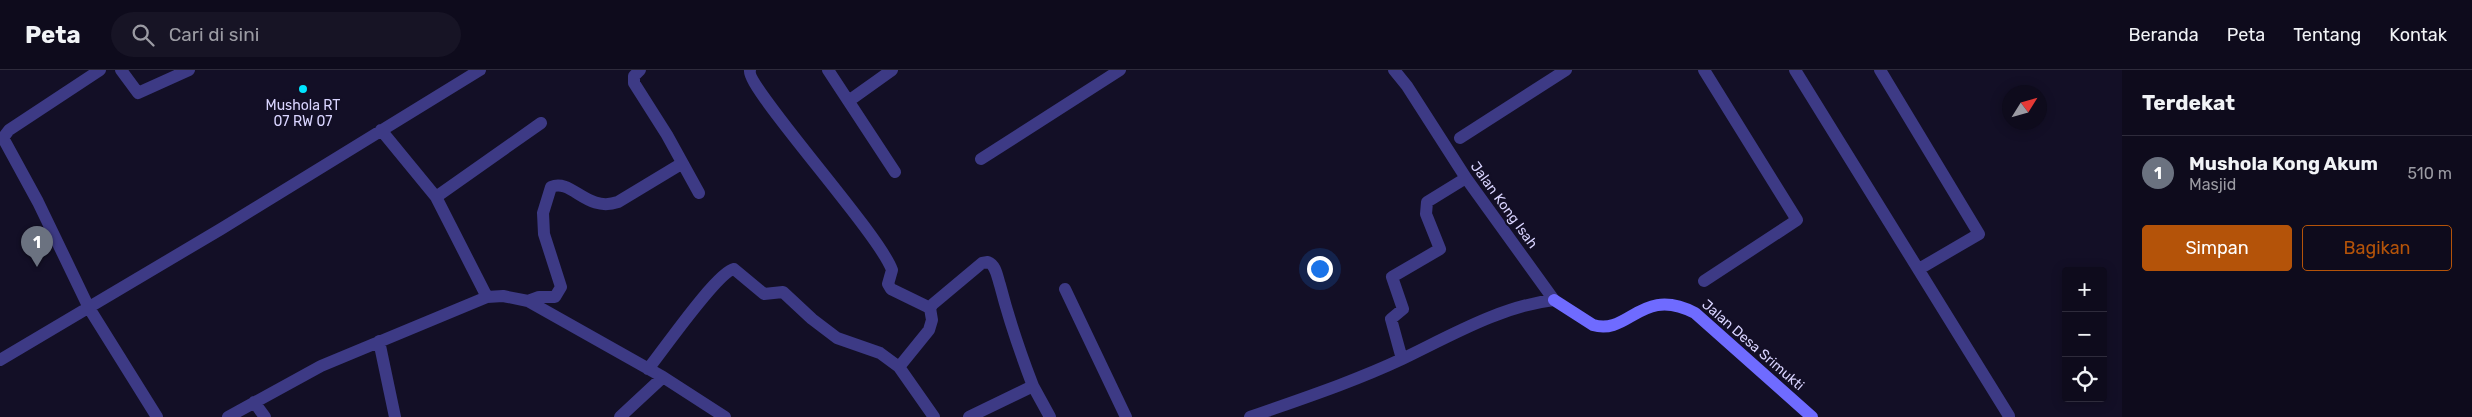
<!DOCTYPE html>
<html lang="id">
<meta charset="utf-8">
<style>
body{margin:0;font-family:Rubik,sans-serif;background:#171425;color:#f1f3f6}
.controls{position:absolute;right:15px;bottom:15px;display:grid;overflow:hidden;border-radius:5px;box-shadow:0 2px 12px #0003}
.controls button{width:45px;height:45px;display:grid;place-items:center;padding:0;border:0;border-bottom:1px solid #2e2b3b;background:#0e0b1c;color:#f1f3f6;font:25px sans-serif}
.compass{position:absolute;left:2002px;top:15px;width:45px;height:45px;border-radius:50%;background:#0e0b1c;box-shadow:0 2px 12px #0003;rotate:53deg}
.you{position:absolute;left:1319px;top:198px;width:18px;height:18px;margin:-12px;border:4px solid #fff;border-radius:50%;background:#1a73e8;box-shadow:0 0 0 8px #1a73e833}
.badge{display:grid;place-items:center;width:32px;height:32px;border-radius:50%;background:#b45309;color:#fff;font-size:16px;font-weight:700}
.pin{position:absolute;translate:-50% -41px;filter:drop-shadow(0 1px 2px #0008)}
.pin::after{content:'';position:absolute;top:26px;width:18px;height:15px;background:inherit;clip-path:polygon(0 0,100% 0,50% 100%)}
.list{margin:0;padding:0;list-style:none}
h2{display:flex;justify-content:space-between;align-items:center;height:65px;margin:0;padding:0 20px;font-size:21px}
h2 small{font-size:16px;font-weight:400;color:#9b9ba3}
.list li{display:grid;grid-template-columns:32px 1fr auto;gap:15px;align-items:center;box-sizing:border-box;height:75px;padding:0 20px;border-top:1px solid #2e2b3b}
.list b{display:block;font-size:19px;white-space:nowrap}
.list p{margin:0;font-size:16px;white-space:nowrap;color:#9b9ba3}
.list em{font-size:16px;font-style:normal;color:#9b9ba3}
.actions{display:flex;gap:10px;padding:15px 20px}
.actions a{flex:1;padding:11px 0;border:1px solid #b45309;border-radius:5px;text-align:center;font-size:18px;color:#b45309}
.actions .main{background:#b45309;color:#fff}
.icon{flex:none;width:28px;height:28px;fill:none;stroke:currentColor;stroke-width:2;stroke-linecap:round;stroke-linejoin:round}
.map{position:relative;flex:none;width:2122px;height:347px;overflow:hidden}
header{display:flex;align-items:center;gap:30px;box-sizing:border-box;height:70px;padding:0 25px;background:#0e0b1c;border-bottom:1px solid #2e2b3b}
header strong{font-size:24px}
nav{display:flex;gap:28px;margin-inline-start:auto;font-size:18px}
.search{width:350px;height:45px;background:#171425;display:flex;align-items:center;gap:12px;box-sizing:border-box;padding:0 18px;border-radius:28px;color:#9b9ba3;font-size:19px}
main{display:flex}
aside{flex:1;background:#0e0b1c}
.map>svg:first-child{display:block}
</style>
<header>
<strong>Peta</strong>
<div class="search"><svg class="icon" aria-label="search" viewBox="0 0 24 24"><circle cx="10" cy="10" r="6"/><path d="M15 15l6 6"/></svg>Cari di sini</div>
<nav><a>Beranda</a><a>Peta</a><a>Tentang</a><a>Kontak</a></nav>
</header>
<main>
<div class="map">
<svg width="2122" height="347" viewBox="0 0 2122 347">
<rect width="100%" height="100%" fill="#130f26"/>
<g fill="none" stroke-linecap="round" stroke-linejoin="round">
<path stroke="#3d3a85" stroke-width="12" d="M100,0L9,60L3,68L38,132L89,238L157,347
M121,0L138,23L189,0
M640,0L634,6V13L667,65L699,123
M750,0C745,17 879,163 892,200L888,214L891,219L930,238
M828,0L895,102
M1704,0L1797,150L1704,211
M1795,0L2009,346
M1880,0L1979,164L1919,199
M850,30L892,0
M381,60L436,127L487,227
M1460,68L1566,0
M981,89L1120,0
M436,127L541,53
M1065,219L1126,347
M528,231L539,227H555L561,217L544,164L543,143L551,117C572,108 586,143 618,132L681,94
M379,271L395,347
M1402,289L1391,249L1403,239L1392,207L1440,179L1426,144L1427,132L1466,108
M0,290L221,159L480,0
M899,297L929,260L932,250L930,238L933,234L982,193L988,192C996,195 997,206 1000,215C1009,250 1020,282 1033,316
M648,299C662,282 717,202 734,199L764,224L783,222L812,249L837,268L880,283L899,297L934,347
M254,332L265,347
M228,347L321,296L487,227L503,226L528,231L663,307L725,347
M620,347L663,307
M969,347L1033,316L1050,347
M1250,347C1301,329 1353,312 1402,289C1450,266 1501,236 1554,230L1466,108L1407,16L1394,0"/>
<path stroke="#6f6bff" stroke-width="12" d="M1554,230L1593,255C1629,266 1641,215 1695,243L1812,347"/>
</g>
<circle fill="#00e5ff" stroke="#130f26" stroke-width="2" cx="303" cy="19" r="5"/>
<g text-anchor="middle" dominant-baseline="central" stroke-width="4.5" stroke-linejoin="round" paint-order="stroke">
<g font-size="14" fill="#d9d4ff" stroke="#130f26">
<text x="303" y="35">Mushola RT<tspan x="303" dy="16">07 RW 07</tspan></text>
</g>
<g font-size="14" fill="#d9d4ff" stroke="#130f26">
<text transform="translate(1504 135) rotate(54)">Jalan Kong Isah</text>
<text transform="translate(1753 275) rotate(41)">Jalan Desa Srimukti</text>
</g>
</g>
</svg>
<div class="controls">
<button>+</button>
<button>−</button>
<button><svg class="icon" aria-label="locate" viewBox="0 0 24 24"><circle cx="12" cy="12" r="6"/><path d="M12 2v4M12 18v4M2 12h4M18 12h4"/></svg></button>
</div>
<svg class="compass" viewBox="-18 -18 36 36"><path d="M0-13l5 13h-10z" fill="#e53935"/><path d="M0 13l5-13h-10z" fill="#9b9ba3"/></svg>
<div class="you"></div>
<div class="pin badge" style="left:37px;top:197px;background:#6b7280">1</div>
</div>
<aside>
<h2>Terdekat<small></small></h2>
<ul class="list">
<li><span class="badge" style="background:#6b7280">1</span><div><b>Mushola Kong Akum</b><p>Masjid</p></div><em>510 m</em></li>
</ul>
<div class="actions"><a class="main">Simpan</a><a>Bagikan</a></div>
</aside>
</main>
